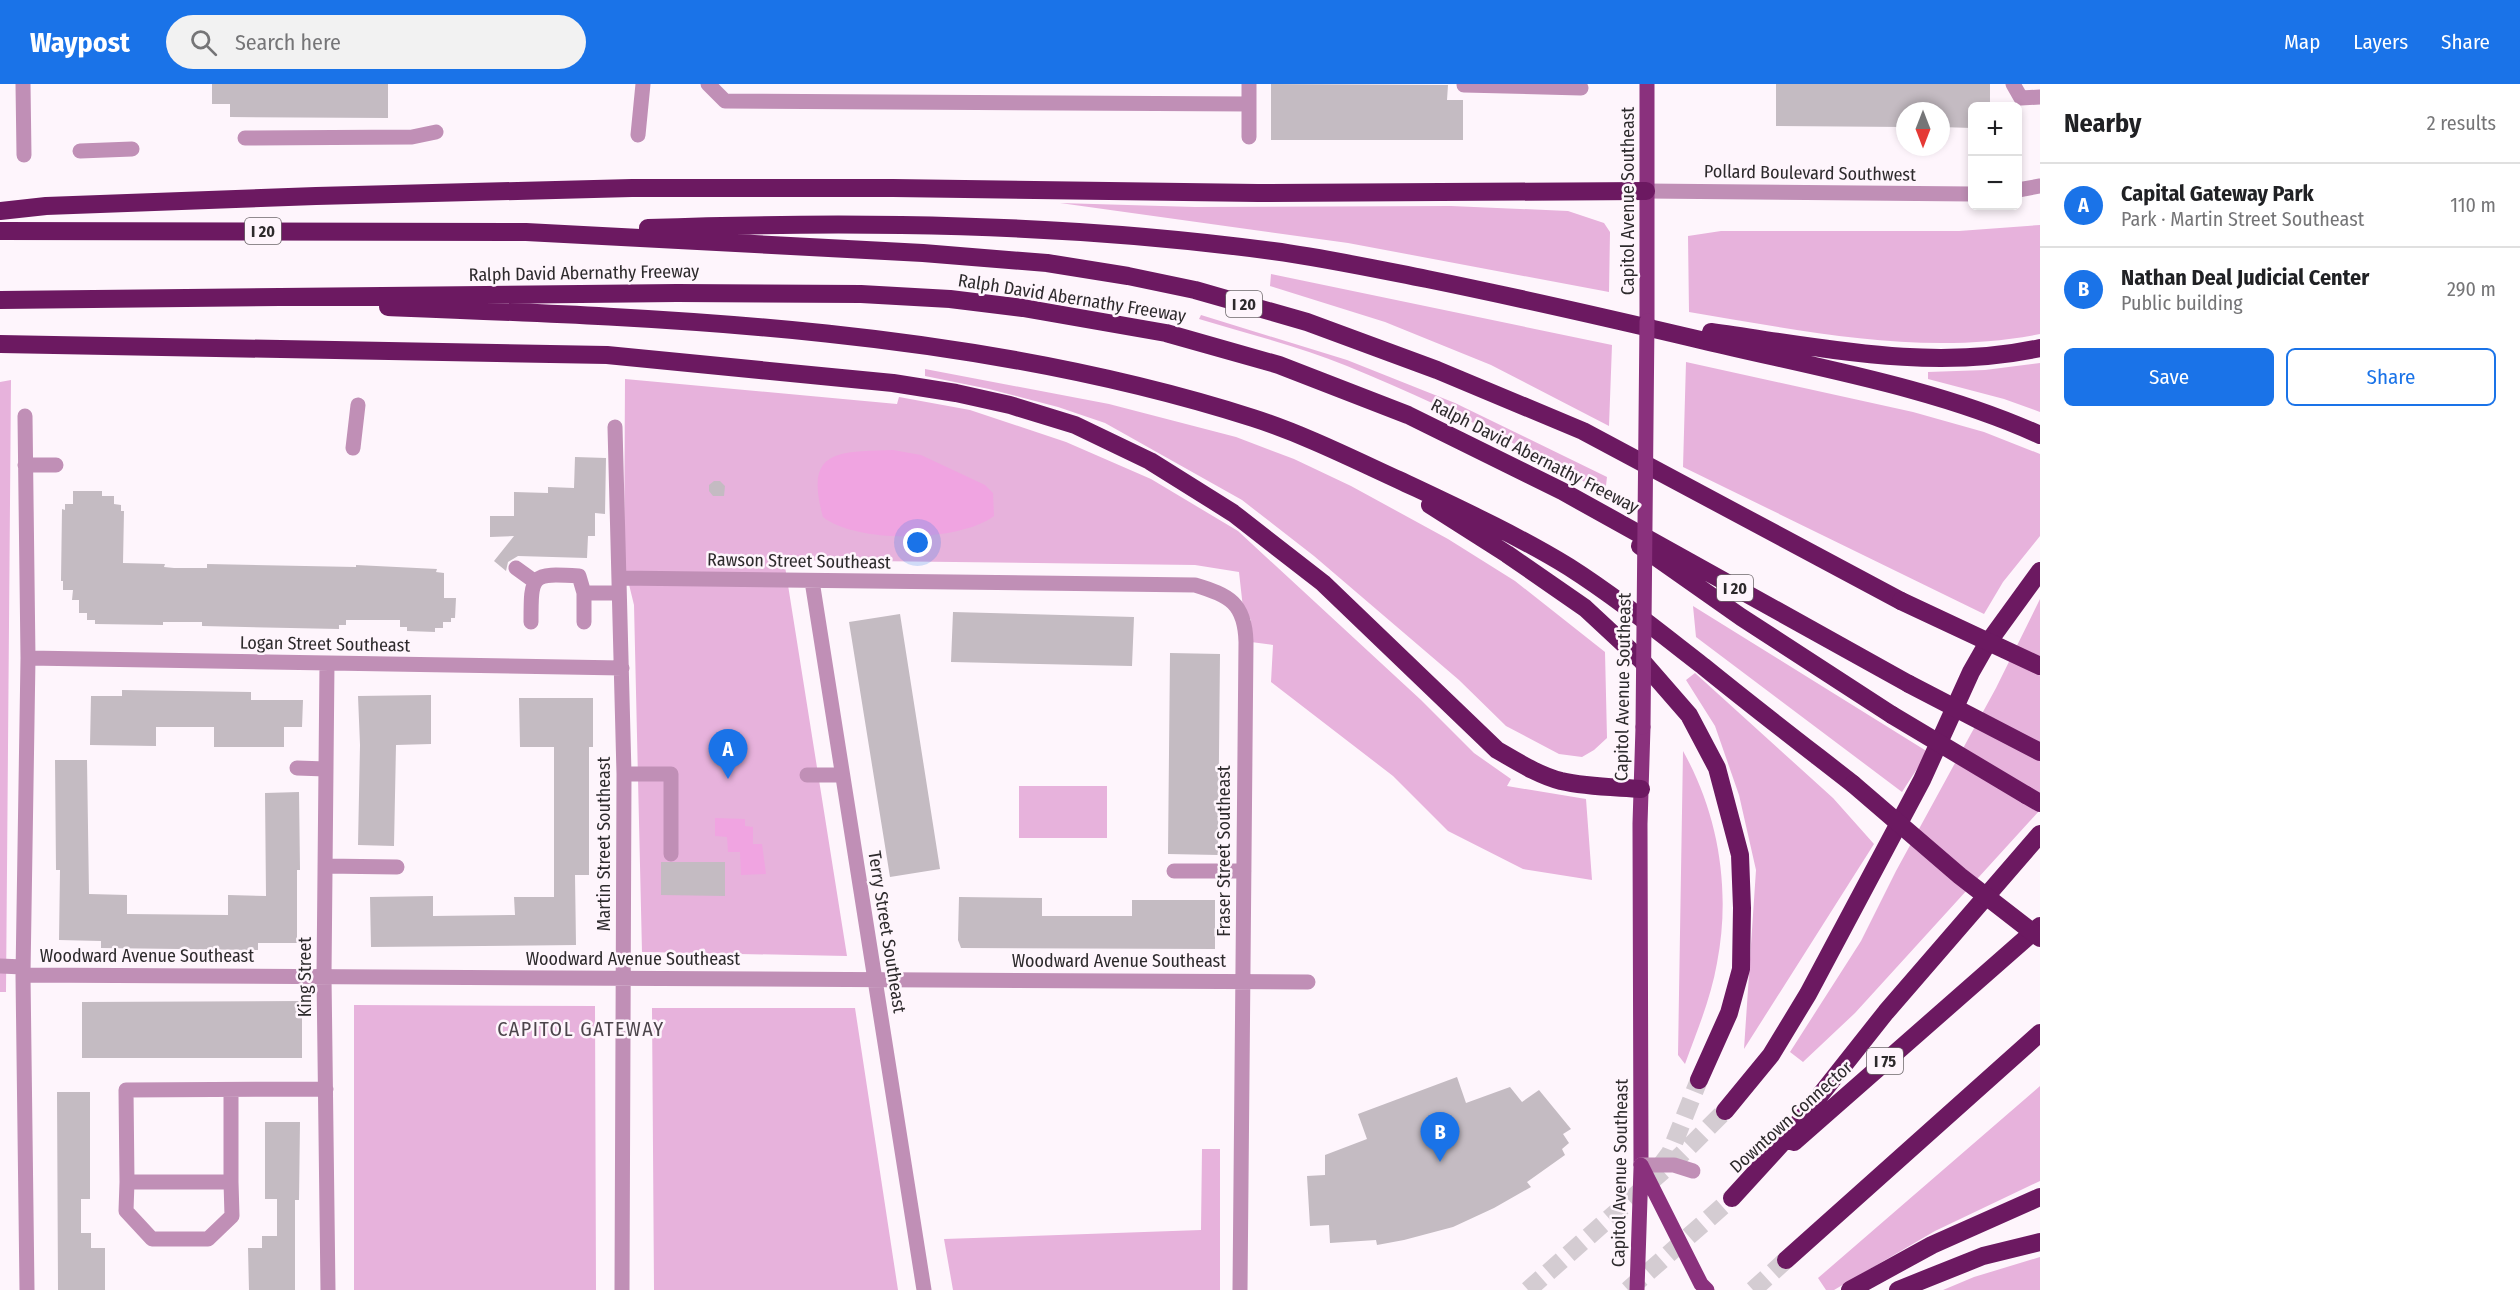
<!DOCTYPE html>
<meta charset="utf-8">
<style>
body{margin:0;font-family:"Fira Sans Condensed",sans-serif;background:#f2f2f2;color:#202124}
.controls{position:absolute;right:18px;top:18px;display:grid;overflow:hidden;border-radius:9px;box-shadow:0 3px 9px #0003}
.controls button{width:54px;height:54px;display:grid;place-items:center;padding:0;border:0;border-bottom:2px solid #e0e0e0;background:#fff;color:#202124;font:30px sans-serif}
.compass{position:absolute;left:1896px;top:18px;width:54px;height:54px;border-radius:50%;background:#fff;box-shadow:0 3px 9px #0003;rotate:180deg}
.you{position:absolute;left:918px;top:459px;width:21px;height:21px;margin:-15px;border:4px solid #fff;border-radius:50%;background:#1a73e8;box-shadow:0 0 0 9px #1a73e833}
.badge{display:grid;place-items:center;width:39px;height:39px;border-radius:50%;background:#1a73e8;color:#fff;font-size:20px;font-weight:700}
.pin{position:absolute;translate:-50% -50px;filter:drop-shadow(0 2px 3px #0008)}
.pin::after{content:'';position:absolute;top:32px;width:21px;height:18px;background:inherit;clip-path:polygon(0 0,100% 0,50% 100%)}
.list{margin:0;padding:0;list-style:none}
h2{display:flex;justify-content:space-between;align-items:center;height:78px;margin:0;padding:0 24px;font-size:26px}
h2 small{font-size:20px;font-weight:400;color:#757577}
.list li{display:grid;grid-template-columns:39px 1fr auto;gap:18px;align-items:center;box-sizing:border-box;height:84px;padding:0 24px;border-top:2px solid #e0e0e0}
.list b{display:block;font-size:22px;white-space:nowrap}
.list p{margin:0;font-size:20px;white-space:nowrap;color:#757577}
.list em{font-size:20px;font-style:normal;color:#757577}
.actions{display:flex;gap:12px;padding:18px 24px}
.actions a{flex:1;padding:14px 0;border:2px solid #1a73e8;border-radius:9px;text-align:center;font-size:21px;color:#1a73e8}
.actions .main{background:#1a73e8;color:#fff}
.icon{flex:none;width:33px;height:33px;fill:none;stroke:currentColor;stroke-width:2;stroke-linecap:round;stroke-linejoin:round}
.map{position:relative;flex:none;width:2040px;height:1206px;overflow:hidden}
header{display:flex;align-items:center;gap:36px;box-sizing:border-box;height:84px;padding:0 30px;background:#1a73e8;color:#fff}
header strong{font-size:28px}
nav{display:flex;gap:33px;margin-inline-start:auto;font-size:21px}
.search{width:420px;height:54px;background:#f2f2f2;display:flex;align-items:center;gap:15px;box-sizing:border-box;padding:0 21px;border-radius:33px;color:#757577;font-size:22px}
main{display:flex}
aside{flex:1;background:#fff}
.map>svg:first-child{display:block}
</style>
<header>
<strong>Waypost</strong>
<div class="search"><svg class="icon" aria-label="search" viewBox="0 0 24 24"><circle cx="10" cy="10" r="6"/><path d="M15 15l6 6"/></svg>Search here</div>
<nav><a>Map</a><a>Layers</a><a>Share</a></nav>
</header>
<main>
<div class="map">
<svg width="2040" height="1206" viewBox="0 0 2040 1206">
<rect width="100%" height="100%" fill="#fef5fc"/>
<path fill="#e7b2dc" d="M1060,119L1195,123L1451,122L1568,127L1604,139L1610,148L1609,208L1348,159Z
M2040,141V250C1923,273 1804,247 1689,228L1688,152L1721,147H1959Z
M1271,190L1612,261L1609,342L1491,281L1385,238L1270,202Z
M1201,231L1347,276L1455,319L1607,393L1605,410C1523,362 1436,318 1347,282C1300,263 1249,250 1199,235Z
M1686,278L1913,328L1984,348L2040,370V452L2003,498L1984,530L1683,383Z
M2040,279V328L2004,315L1928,295V288L1985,286Z
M925,285L1109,320L1236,353L1294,375L1351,402L1448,455L1515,497L1605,568L1607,654L1594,666L1582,673L1559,670L1506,642L1459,596L1314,472L1242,416L1105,339L1058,323L989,305L925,292Z
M625,295L897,320L899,313L970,326L1066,358L1151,395L1238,447L1421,616L1474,669L1511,695L1507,702L1586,715L1592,796L1523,785L1448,747L1393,692L1271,598L1273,561L1251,558V536L1243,524L1239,488L1195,481L784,476L847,872L642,868L634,521L624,480Z
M11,296L6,908H0V298Z
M2040,515V726L1855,929L1803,978L1790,968L1861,857L1896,787L1996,604Z
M1693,522L1928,668L1902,708L1696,553Z
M1695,589L1833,714L1874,760L1744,965L1756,786L1739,711L1715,642L1686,596Z
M1683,667C1719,731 1731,807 1717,879C1711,914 1697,947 1685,980L1678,971Z
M1019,702H1107V754H1019Z
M354,921L595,922L596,1206H354Z
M652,924H855L898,1206H654Z
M2040,1002V1097L1935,1147L1834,1206H1826L1818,1194Z
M1202,1065H1220V1206H953L944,1155L1201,1146Z
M2040,1173V1206H1943L1974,1193Z"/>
<path fill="#f0a4e1" d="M893,366L921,371L985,401L993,409L994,432C960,458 857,460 823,433C804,365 837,368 893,366Z
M715,734L745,735V742L753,743V760H762L766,790L741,791L740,768H728L727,753L715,752Z"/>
<path fill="#c4bbc2" d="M212,0H388V34L230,33V20H212Z
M1271,0L1448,1L1447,16H1463V56H1271Z
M1776,0H1990V22H1972V44L1941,43V27H1905V43L1776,42Z
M575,373L606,374L605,430L595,429V452H588L587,474L518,472L508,478L506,487L494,477L514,452L490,453V432H514V408L548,409V403L574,404Z
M714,397H720L725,402L724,412H713L709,407V401Z
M73,407H102V412H114V420L121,421V427H124L123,479L165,480L164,483L174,484H207V480L356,483V481L437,485L436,488L444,489V514H456L455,534H451V538H443V544H435V548L407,547V543H400V536H346V541H339V545L202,542V538H163V541L95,540V536H87V529H79V516H72L73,506H63V497H61L62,425L65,426V420H73Z
M953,528L1134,533L1132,582L951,578Z
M900,530L940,785L890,793L849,538Z
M1170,569L1220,570L1218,771L1168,770Z
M122,606L251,608V616H303L302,643H284V663H214V643H156V662L90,661L91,612H122Z
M431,611V660L396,661L394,762L358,761L360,661L358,612Z
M519,614H593V663H589V791H575L576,861L371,863L370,813L433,812V832L515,831L514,813H554V663H520Z
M55,676H87L89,810L127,811V830L228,831V811L266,812L265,709L299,708L300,786H297V859H258V866L101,864V857L59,856L60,786H56Z
M661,778H725V812L661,811Z
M959,813L1042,814V832H1132V816H1215V865L961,864L958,856Z
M302,917V974H82V918Z
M1457,993L1466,1019L1510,1003L1522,1018L1539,1006L1571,1045L1563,1050L1569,1059L1562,1065L1565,1071L1527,1098L1531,1103L1494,1124L1453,1143L1404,1156L1377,1161L1376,1156L1330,1159L1329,1141L1310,1142L1307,1092L1325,1091V1071L1367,1055L1358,1030Z
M57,1008H90V1115H81V1149H91V1164H105V1206H58Z
M265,1038H300L299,1116H295V1206H249L248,1164H262V1152H277V1115H265Z"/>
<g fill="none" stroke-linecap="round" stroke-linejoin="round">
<path stroke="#d4ccd2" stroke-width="18" stroke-dasharray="18 9" stroke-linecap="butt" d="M1661,1081L1670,1069L1699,996
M1528,1206L1681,1071L1725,1027
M1628,1206L1732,1114
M1753,1206L1786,1176"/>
<path stroke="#c08fb6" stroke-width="15" d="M23,0L24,71
M708,0L725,17L1249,20
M2013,0L2021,14L2040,13
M1464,1L1581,4
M638,51L643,0
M1249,53V0
M245,54L412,53L436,48
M80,67L132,65
M2018,106L2040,102
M1646,107L1972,110
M25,332L28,574L23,891L27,1206
M615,343L624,690L622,1206
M353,364L358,321
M25,381H56
M516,484L534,497
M619,494L1195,501C1229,511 1245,519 1246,558L1240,1206
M812,497L924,1206
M531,538C531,490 531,489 579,492L584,509
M584,538V509H619
M28,574L622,584
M327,579L324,892L328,1206
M297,684L326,685
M624,690H671V770
M807,691H842
M325,782L397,783
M1174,787H1244
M0,882L23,883
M23,891L1308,898
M231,1006V1098H127L126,1006L326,1005
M127,1098L126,1127L152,1155H208L232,1132L231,1098"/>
<path stroke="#8a317d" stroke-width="15" d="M1647,0V237
M1641,1081L1640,740L1643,643"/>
<path stroke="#6c1961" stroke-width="18" d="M0,127L46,122L316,112L632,104H893L1258,109L1646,107
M648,144C857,137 1066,139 1273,167C1325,174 1376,185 1427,195C1520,214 1612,235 1705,257C1814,283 1937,304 2040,351
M0,147L526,148L923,169L1047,179L1128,192L1195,206L1307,238L1437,286L1583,347L1901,517
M0,216L677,209L861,210L950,215L1023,224L1166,249L1279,281L1408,331L1562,407L1909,600
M388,223C677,234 975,245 1253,334C1303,350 1351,374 1399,396C1456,423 1515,450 1569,483C1616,513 1659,548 1703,582C1752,622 1803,661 1853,700
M1711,248C1820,263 1931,288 2040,264
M0,260L607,271L893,299L956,309L1010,321L1075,341L1150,377L1233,429L1323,499L1497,666C1518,678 1538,691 1561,697C1587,703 1615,703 1641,705
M1430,421L1507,470L1585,524L1642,577L1689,631L1717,684L1740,771L1742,824L1741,885L1729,929L1699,996
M1640,462L1741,533L1892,631
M2026,711L2040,719
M1725,1027L1771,971L1808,910L1922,696L1971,588L1987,560L2040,487
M1794,1058L2040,842
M1732,1114L1784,1057L1886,928L2040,750
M1786,1176L2040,949
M1850,1206L1932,1161L2040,1113
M1898,1206L1983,1172L2040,1158"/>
<path stroke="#c08fb6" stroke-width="15" d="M1641,1081H1674L1693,1087"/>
<path stroke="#8a317d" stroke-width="15" d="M1643,643L1647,237
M1641,1081L1701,1200L1707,1206
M1637,1206L1641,1084"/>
<path stroke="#6c1961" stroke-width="18" d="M1901,517L2040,582
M1909,600L2040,668
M1892,631L2026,711
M1853,700L1960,792L2040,854"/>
</g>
<g text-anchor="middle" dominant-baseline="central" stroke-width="5" stroke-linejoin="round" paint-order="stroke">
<g fill="#fef5fc" stroke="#6c676a" stroke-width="1.5">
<rect x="245" y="134" width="36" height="26" rx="4.5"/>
<rect x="1226" y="207" width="36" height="26" rx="4.5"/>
<rect x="1717" y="491" width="36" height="26" rx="4.5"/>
<rect x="1867" y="964" width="36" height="26" rx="4.5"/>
</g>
<g font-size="16" font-weight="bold" fill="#2d2a2c">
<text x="263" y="147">I 20</text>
<text x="1244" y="220">I 20</text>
<text x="1735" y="504">I 20</text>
<text x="1885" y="977">I 75</text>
</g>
<g font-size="18" fill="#2d2a2c" stroke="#fef5fc">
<text transform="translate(1810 89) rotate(1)">Pollard Boulevard Southwest</text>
<text transform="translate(1628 117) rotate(-90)">Capitol Avenue Southeast</text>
<text transform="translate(584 189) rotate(-1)">Ralph David Abernathy Freeway</text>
<text transform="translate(1072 214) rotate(9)">Ralph David Abernathy Freeway</text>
<text transform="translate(1535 372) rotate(27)">Ralph David Abernathy Freeway</text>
<text transform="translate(799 477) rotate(1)">Rawson Street Southeast</text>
<text transform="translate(325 560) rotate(1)">Logan Street Southeast</text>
<text transform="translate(1623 603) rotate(-89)">Capitol Avenue Southeast</text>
<text transform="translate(604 760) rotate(-90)">Martin Street Southeast</text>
<text transform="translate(1224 767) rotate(-90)">Fraser Street Southeast</text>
<text transform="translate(887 848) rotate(81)">Terry Street Southeast</text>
<text x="147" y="872">Woodward Avenue Southeast</text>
<text x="633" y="875">Woodward Avenue Southeast</text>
<text x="1119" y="877">Woodward Avenue Southeast</text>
<text transform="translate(305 893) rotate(-90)">King Street</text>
<text transform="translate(1791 1033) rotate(-42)">Downtown Connector</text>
<text transform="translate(1620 1089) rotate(-89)">Capitol Avenue Southeast</text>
</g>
<g font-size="20" letter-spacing="1.5" fill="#4c454b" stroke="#fef5fc">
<text x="581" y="945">CAPITOL GATEWAY</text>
</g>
</g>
</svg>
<div class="controls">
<button>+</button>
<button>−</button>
</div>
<svg class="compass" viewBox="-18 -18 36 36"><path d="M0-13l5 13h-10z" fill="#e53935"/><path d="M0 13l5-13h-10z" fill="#757577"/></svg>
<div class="you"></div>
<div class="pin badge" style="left:728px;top:695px">A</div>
<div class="pin badge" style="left:1440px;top:1078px">B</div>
</div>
<aside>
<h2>Nearby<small>2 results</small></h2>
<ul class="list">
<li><span class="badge">A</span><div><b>Capital Gateway Park</b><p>Park · Martin Street Southeast</p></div><em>110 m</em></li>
<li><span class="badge">B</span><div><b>Nathan Deal Judicial Center</b><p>Public building</p></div><em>290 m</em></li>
</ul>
<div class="actions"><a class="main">Save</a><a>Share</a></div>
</aside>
</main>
